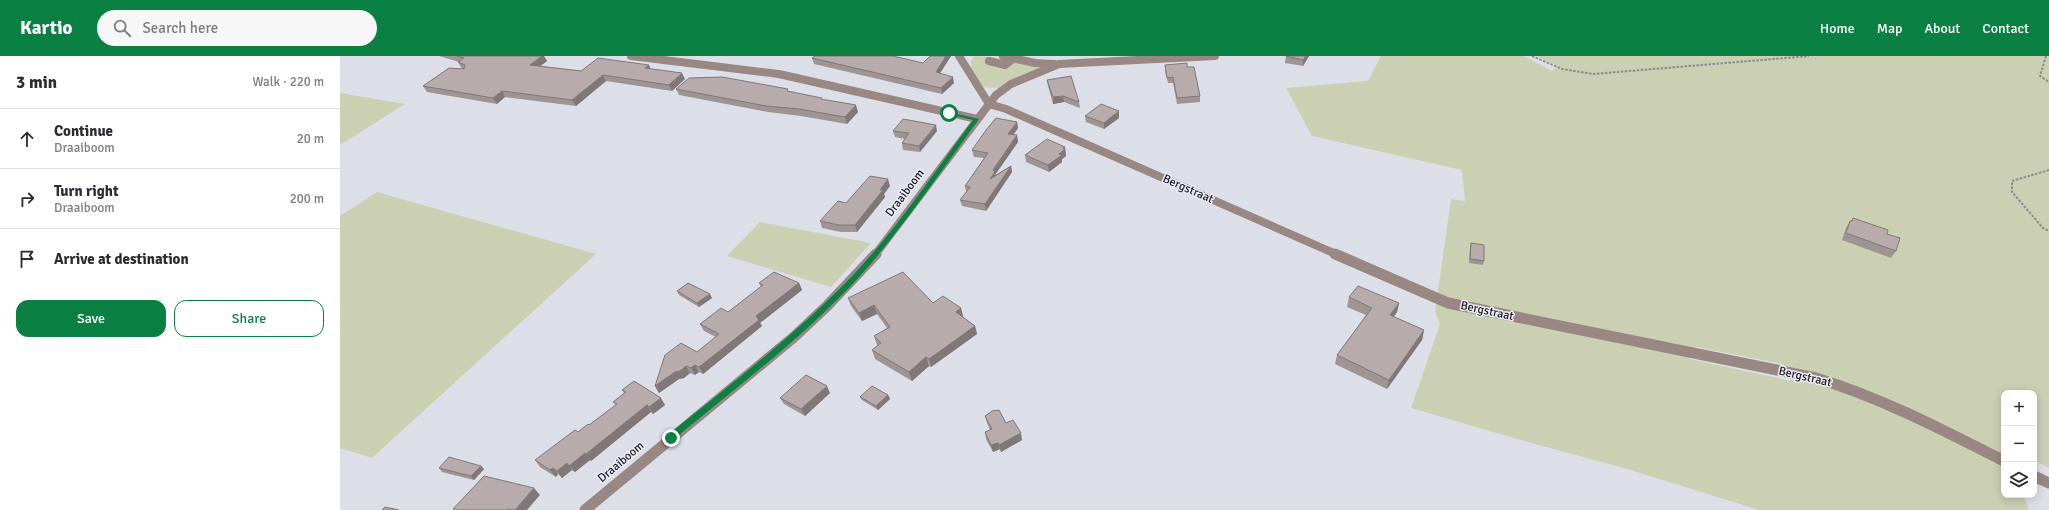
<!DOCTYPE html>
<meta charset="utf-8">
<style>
body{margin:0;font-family:Signika,sans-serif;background:#f7f7f7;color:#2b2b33}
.controls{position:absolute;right:12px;bottom:12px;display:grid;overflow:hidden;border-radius:8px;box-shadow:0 2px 10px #0003}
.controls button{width:36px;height:36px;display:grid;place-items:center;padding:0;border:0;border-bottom:1px solid #e1e1e2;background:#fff;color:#2b2b33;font:20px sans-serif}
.stop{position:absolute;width:12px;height:12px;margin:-9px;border:3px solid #0b8043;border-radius:50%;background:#fff}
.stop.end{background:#0b8043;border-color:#fff;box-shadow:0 1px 4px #0008}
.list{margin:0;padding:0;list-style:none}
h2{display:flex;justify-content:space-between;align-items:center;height:52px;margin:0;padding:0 16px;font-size:17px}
h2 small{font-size:13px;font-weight:400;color:#7c7c81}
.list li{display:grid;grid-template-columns:26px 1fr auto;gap:12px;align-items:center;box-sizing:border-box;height:60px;padding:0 16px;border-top:1px solid #e1e1e2}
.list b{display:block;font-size:15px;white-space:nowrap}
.list p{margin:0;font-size:13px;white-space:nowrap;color:#7c7c81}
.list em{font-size:13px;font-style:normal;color:#7c7c81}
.actions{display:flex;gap:8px;padding:12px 16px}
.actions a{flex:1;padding:9px 0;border:1px solid #0b8043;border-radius:12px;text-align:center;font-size:14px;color:#0b8043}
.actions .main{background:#0b8043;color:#fff}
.icon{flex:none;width:22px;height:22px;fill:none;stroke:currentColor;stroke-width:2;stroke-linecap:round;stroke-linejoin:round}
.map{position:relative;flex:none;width:1709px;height:454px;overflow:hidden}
header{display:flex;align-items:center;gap:24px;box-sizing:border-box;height:56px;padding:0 20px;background:#0b8043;color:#fff}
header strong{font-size:19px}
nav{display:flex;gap:22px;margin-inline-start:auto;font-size:14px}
.search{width:280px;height:36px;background:#f7f7f7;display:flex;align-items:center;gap:10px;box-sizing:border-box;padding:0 14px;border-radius:22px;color:#7c7c81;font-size:15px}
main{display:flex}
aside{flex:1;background:#fff}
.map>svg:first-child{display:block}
</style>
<header>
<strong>Kartio</strong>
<div class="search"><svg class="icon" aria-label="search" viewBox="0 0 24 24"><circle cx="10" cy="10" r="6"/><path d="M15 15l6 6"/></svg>Search here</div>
<nav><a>Home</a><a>Map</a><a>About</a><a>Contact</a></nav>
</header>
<main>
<aside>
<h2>3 min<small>Walk · 220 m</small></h2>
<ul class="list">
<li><svg class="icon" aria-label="ahead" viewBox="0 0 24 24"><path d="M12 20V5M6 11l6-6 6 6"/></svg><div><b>Continue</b><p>Draaiboom</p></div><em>20 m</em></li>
<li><svg class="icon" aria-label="right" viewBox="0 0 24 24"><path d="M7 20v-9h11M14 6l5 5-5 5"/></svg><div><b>Turn right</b><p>Draaiboom</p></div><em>200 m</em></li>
<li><svg class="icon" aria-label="arrive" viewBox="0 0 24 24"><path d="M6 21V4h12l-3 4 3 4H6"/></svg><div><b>Arrive at destination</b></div></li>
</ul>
<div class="actions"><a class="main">Save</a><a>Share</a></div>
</aside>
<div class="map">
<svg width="1709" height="454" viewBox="0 0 1709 454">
<rect width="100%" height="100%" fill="#dddfe8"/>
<path fill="#cbd0b3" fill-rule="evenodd" d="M635,0C660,0 684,8 709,9L679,20L658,32L642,31C637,23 624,8 635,0Z
M1041,0H1184L1212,15L1218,10L1197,0H1709V412L1694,404V337H1664V439H1683L1689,454H1419L1284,412L1195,388L1071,352L1100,268L1095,256L1111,143L1125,145L1122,114L972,80L946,32L1028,25ZM1356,291L1442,308L1451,325L1350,303Z
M0,37L65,48L0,89Z
M37,136L256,198L32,402L0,392V160Z
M420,166L531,187L491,231L387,200Z"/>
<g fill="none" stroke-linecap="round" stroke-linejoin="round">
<path stroke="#8a8b91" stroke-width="2" stroke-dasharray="2.5 1.5" stroke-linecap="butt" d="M1192,0L1222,13L1253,18L1469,0
M1706,0L1700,20L1709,26
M1709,114L1672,125V136L1703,172L1709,175"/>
<path stroke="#998783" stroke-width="8" d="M291,0L439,18L637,63
M619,0L649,48L666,53L998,199
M663,0L695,7L714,8
M649,5L665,9L674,2
M535,199L656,39L671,28L719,8L875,0"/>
<path stroke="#998783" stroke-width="11" d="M995,198L1108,247L1476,322C1542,342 1603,374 1664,405
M1694,420L1709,427
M245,454L454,281L487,250L536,198"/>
</g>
<path fill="#9d9493" d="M99,0H204L207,5L200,10L241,15L309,9L310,13L345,23L332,35L266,25L236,50L165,41L157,48L87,36L83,30L123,13H122L118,6H119Z
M590,0H611L600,17L614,27L602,38L474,8L472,2L583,7Z
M946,0H969L963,10L945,7Z
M825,9L847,11L860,40V46L837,48L833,27H828L825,15Z
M707,24L739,46L740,52L724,46L713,48L708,30Z
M336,33L449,35L483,44L518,56L507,68L461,60L428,56L339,39Z
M779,55V62L764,73L746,66L745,60Z
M677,66L678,72L673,79H677L678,86L655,119L671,110L672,116L646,155L622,150L620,144L626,136L625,130L644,102L634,101L632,94Z
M553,75H597L580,96L563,94L562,87L565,83L555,81Z
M725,91L726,100L722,103V106L709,116L686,106L685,99Z
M550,130L544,138L545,141L517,176H501L482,172L480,165L506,147Z
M1513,162L1547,178L1556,195L1551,202L1502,184L1506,172L1510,165H1511Z
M1131,187L1144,205L1143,209L1129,207L1130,191Z
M419,227H459L462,234L420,267L422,270L363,318L359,316L355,319L350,317L344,322L339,323L319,337L315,330L376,281L364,275L360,268L388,256L421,231Z
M337,235L372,242L359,251L339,239Z
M1009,241L1059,247L1057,256L1054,261L1084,274L1082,284L1047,333L995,308L997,299L1026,259L1007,251Z
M508,242L593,247L621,252L623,261L635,270L637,278L591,311L589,310L572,325L535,303L532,294L537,290V289L534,280L547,272L537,258L522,265L511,250Z
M282,334L325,349L313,358L311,356L251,405L250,404L235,416L232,414L222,422L218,418L216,421L200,411L195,404L238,376L249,369L276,349L273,346L284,337Z
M490,337L465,360L444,348L440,342Z
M548,339L550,343L538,354L522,344L520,341Z
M645,360L666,367L682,384L661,396L660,393L653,396L646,383L645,376L650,374L647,367Z
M141,410L144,413L134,424L102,416L99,412Z"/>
<path fill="#807878" d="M202,0H204L207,5L194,15L190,9Z
M606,0H611L597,22L596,16Z
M966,0H969L963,10V4Z
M309,9L311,15L305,12Z
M342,17L345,23L332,35L329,29Z
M263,19L266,25L236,50L232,44Z
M613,21L614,27L602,38L601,32Z
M162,35L165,41L157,48L153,42Z
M723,40L724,46L713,48V41Z
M516,49L518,56L507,68L505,61Z
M779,55V62L764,73V67Z
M677,66L678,72L669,85L668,78Z
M596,69L597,75L580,96L579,90Z
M677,79L678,86L655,119L656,122L650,123L653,114Z
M725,91L726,100L722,103V106L709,116L708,109Z
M671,110L672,116L646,155L645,148Z
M548,123L550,130L544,138L545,141L517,176L515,169L540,134Z
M459,227L462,234L420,267L422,270L363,318L359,311L416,260Z
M370,238L372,242L359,251L357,247Z
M1059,247L1057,256L1048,268L1050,259Z
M534,249L537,258L522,265L519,257Z
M621,252L623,260L618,264L616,256Z
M635,270L637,278L591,311L589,303Z
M1084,274L1082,284L1047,333L1049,324Z
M586,301L589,310L572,325L569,316Z
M355,309L359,316L355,319L351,312Z
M346,310L350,317L344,322L339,323L319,337L315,330L335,316Z
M487,330L490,337L465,360L461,353Z
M548,339L550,343L538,354L536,350Z
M321,342L325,349L313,358L309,351Z
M307,349L311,356L251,405L246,398Z
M681,377L682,384L661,396L659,389Z
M658,387L660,393L653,396L651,389Z
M245,397L250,404L235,416L229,410Z
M227,407L232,414L222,422L217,415Z
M141,410L144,413L134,424L131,420Z
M213,412L218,418L216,421L210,414Z
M194,432L200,439L187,454H175Z"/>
<path fill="#b7acab" stroke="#807878" d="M117,0H202L190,9L241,15L258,2L309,9L305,12L342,17L329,29L263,19L232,44L162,35L153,42L83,30L109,12L124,13L125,9L118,6L124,2Z
M475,0H553L583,7L590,0H606L596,16L613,21L601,32L472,2Z
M946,0H966L963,4Z
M847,7V11H854L860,40L837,42L833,21L827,22L825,9Z
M731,20L739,46L723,40L713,41L707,24Z
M382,21L448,33L447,35L482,42L481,43L516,49L505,61L459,53L426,50L336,33L349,22Z
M761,48L779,55L764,67L745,60Z
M656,62L677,66L668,78L677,79L653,114L655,116L650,123L671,110L645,148L620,144L630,131L625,130L648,97L632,94L646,74Z
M563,63L596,69L579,90L562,87L569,77L553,75Z
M707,83L725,91L723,92L725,93L719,98L722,99L708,109L685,99Z
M530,120L548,123L540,134H543L515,169H499L480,165L498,145L506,147Z
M1513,162L1548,174L1547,178L1560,182L1556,195L1506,177L1510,165H1512Z
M1131,187L1144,189V205L1130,203Z
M434,216L459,227L416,260L419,264L359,311L355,309L351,312L346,310L340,315L335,316L315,330L325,299L341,287L357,296L379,278L360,268L381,252L388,256L423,229L419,227Z
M563,216L593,247L603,240L621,252L616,256L635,270L589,303L586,301L569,316L532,294L541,287L534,280L550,271L534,249L519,257L508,242Z
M348,227L370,238L357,247L337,235Z
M1018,230L1059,247L1050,259L1084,274L1049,324L997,299L1032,252L1009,241Z
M466,319L487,330L461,353L440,342Z
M294,325L321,342L309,351L307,349L246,398L245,397L229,410L227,407L217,415L213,412L210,414L195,404L235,374L238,376L248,368L249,369L277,348L273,346L286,336L282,334Z
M532,330L548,339L536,350L520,341Z
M659,354L666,367L673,364L681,377L659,389L658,387L651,389L645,376L652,373L645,360L652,355Z
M109,401L141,410L131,420L99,412Z
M144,420L194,432L175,454L168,453L166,454H119L113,453Z
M45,451L59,454H42Z"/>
<path fill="#0b8043" d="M609,56L639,63C602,114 562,173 520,220C464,281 397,331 333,384H328V379C392,327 458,277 515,217C559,170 595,115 633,64L607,58Z"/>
<g text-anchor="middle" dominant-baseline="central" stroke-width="3" stroke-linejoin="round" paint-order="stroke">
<g font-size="12" fill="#1d1d21" stroke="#eaecf5">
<text transform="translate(848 133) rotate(24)">Bergstraat</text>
<text transform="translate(565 137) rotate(-53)">Draaiboom</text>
<text transform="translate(1147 255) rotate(12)">Bergstraat</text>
<text transform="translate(1465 321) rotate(13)">Bergstraat</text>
<text transform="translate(281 406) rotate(-40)">Draaiboom</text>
</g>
</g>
</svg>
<div class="controls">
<button>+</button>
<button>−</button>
<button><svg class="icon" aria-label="layers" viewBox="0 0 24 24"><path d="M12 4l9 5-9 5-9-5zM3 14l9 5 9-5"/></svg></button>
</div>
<div class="stop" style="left:609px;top:57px"></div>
<div class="stop end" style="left:331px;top:382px"></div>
</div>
</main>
